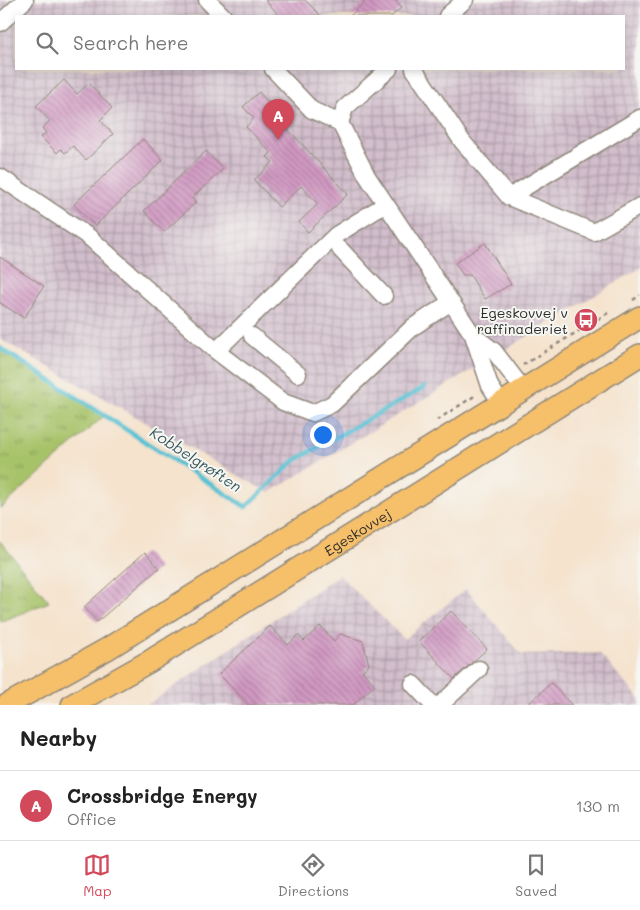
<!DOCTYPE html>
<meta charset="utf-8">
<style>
body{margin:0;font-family:Mali,sans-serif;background:#f6f6f6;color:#222}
.you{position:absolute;left:322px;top:434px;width:18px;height:18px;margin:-12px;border:4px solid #fff;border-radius:50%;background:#1a73e8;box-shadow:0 0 0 8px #1a73e833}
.badge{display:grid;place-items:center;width:32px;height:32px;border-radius:50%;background:#d1495b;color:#fff;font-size:16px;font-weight:700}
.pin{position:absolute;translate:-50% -41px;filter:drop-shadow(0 1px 2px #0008)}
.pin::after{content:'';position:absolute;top:26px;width:18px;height:15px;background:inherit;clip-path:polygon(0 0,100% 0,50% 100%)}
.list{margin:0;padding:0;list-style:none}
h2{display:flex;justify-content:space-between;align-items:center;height:65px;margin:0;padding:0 20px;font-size:21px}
h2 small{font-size:16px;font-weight:400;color:#767676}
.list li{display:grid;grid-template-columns:32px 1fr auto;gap:15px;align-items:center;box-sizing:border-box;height:70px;padding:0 20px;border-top:1px solid #e0e0e0}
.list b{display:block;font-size:19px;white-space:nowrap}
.list p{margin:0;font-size:16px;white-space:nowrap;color:#767676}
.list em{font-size:16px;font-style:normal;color:#767676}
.icon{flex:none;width:28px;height:28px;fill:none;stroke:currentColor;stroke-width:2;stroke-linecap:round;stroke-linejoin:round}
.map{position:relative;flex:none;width:640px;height:705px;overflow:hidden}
.search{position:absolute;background:#fff;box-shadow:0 2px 8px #0003;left:15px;right:15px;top:15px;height:55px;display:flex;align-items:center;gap:12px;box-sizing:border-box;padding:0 18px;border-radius:0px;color:#767676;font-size:19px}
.sheet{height:135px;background:#fff}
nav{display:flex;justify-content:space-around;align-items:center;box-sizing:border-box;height:70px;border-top:1px solid #e0e0e0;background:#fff;font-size:14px;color:#767676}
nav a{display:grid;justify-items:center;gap:2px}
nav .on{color:#d1495b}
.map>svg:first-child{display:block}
</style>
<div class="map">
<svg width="640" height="705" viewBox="0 0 640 705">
<defs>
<pattern id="industrial-grid" width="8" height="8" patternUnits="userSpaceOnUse" patternTransform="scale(1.25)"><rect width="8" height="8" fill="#d1bdcb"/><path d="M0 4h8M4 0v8" fill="none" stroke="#aa9aa5"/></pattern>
<pattern id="grass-tufts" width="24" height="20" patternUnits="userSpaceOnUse" patternTransform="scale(1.25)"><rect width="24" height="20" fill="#a7c369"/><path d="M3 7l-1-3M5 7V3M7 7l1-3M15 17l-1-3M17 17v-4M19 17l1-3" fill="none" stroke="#889f57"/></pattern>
<pattern id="building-back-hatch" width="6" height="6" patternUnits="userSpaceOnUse" patternTransform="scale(1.25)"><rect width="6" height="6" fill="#d199c2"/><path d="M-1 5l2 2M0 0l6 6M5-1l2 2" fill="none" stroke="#aa7d9e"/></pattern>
</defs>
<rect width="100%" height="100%" fill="#f6f6f2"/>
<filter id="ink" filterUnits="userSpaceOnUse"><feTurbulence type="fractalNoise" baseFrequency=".02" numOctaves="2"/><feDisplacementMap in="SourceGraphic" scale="10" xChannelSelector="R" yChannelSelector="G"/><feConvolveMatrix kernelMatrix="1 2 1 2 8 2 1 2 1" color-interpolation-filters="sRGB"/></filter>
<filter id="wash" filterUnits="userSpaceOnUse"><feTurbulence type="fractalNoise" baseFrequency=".0096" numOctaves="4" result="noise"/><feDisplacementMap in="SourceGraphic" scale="20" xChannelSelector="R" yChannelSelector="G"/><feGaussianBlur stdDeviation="1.12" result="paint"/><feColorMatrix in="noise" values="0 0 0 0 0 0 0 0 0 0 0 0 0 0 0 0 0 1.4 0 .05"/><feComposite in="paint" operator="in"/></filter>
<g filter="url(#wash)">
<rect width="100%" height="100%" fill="#f5e3cd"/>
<path fill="url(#industrial-grid)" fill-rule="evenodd" d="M0,0H640V268L269,493L0,339ZM16,16H624V69H16Z
M339,575L404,639L466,589L522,655L599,653L640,699V705H147Z"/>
<path fill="url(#grass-tufts)" stroke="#69774a" d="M0,350L105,415L0,509Z
M0,541L49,602L0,622Z"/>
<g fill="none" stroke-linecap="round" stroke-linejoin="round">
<path stroke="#57c1d3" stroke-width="4.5" d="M0,348L246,507L294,461L425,387"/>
</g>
<g id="blocks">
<path fill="url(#building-back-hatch)" d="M265,0H305L321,16H280Z
M367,0H395L402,7L392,16H350Z
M64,80L77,94L89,83L112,108L100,120L113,134L86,160L73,146L65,153L61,149L57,153L41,137L46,133L42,128L50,121L36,106Z
M259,92L276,111L273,113L348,194L308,232L299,222L318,204L301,186L279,207L254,180L273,162L267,157L271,153L246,127L254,118L243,107Z
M143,139L163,160L95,226L74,204Z
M206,151L223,169L192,198L196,202L164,232L144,211Z
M485,243L511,284L485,299L470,275H463L455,263Z
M0,257L44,286L24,318L0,303Z
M145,552L159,568L97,622L84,607Z
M451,611L487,649L454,679L419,641Z
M270,626L288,645L298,635L304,641L320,626L334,641L340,634L363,641L369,665L362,671L375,685L353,705H248L219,674Z
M551,683L572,705H527Z"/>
</g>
</g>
<g filter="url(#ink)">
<use href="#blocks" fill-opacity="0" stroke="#90877c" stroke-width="1"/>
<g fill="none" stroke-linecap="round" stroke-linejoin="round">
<g stroke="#90877c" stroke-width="19">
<path id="minor" d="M207,0L223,16
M447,16L465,0
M0,23L25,0
M273,69L312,110L340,123
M389,69L345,108L340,123L367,176L473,335L490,386L501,403
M414,69L462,141L509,197L594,232L640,206
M0,177L89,237L216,351L283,402L313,413L332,404L413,327L451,302
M509,197L640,118
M340,249L384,296
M473,335L494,351L523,389
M252,336L298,374
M216,351L336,235L386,204
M413,684L433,705
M440,705L479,669"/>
</g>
<g stroke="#90877c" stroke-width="24">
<g id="major">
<path d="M7,705L107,649L640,317"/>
<path id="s1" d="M72,705L150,661L640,355"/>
</g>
</g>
<path stroke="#90877c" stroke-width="2.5" stroke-dasharray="4 4" stroke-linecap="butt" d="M633,300L640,295
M523,365L608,313
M437,420L476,395"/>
<use href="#minor" stroke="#fff" stroke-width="16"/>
<use href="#major" stroke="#f6c06b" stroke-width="21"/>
</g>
</g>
<defs>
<g id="bus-disc" transform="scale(1.25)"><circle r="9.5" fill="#d1495b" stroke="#f6f6f2"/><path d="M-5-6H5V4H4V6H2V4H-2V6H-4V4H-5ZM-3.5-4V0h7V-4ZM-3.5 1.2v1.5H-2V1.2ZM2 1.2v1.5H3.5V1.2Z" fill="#fff"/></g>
</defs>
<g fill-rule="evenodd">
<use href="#bus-disc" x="586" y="320"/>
</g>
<g text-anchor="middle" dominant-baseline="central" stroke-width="4" stroke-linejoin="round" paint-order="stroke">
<g font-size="14" fill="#2b2b2b" stroke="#f6f6f2" text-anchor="end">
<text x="568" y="312">Egeskovvej v<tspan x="568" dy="16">raffinaderiet</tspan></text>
</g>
<g font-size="14" fill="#2b2b2b" stroke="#f6f6f2">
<text stroke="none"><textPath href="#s1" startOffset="334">Egeskovvej</textPath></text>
</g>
<g font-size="15" font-style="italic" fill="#38585d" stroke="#f6f6f2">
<text transform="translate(196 459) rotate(33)">Kobbelgrøften</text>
</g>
</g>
</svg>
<div class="you"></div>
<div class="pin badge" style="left:278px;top:140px">A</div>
<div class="search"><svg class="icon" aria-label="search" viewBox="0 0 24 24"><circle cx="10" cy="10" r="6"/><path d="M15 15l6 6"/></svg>Search here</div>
</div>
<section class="sheet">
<h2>Nearby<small></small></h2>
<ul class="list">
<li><span class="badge">A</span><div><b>Crossbridge Energy</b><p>Office</p></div><em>130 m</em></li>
</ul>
</section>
<nav>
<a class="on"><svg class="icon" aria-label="map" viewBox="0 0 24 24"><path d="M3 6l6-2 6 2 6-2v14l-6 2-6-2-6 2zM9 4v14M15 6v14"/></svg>Map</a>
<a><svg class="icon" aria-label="directions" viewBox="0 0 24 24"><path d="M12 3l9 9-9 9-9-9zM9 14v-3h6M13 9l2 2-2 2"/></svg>Directions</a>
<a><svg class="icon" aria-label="saved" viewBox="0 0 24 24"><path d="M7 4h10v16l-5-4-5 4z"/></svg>Saved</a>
</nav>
